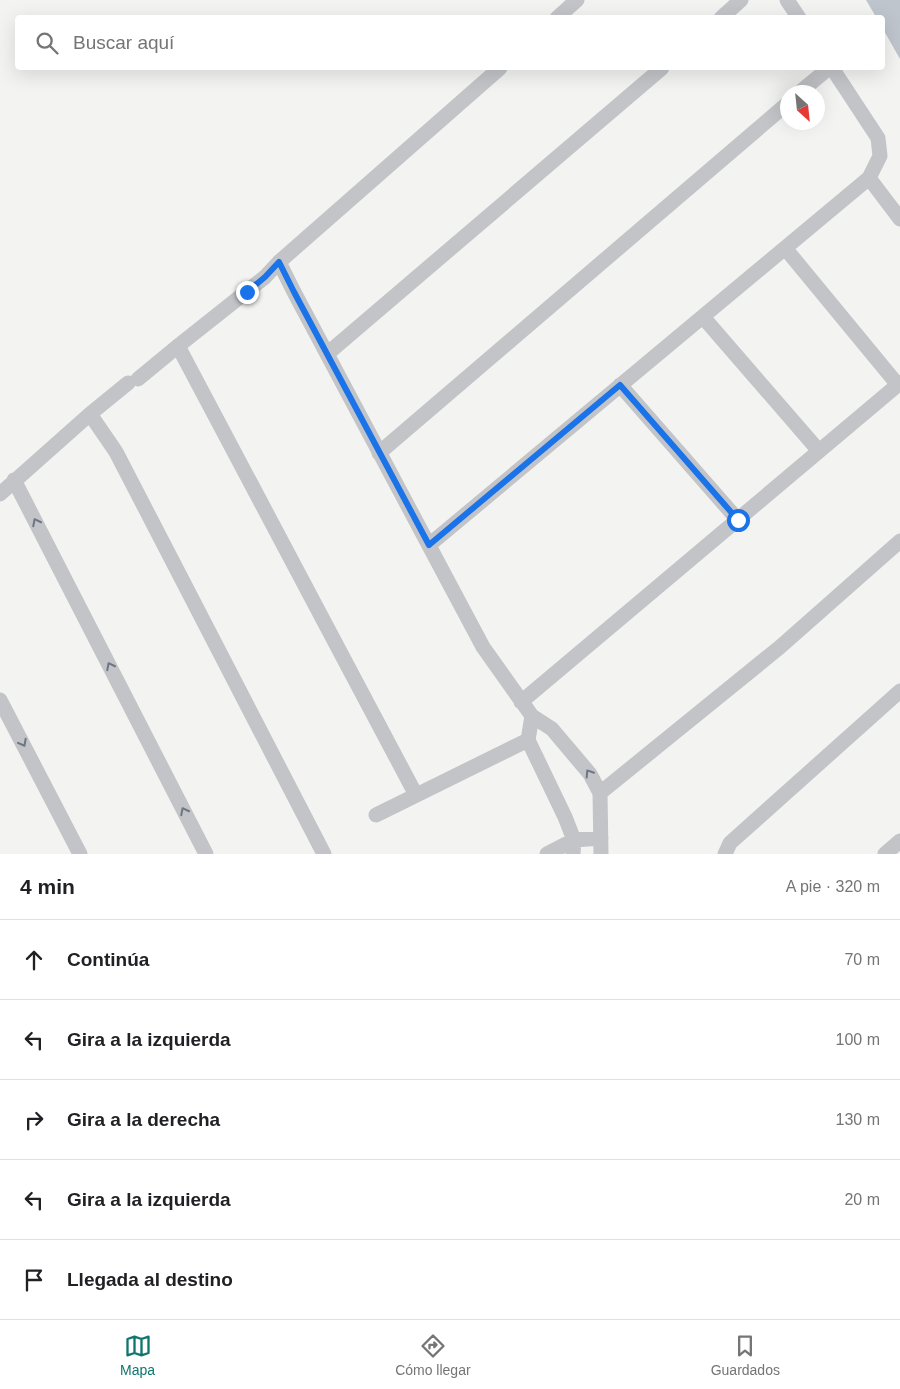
<!DOCTYPE html>
<html lang="es">
<meta charset="utf-8">
<style>
body{margin:0;font-family:Arial,sans-serif;background:#f6f6f6;color:#202124}
.compass{position:absolute;left:780px;top:85px;width:45px;height:45px;border-radius:50%;background:#fff;box-shadow:0 5px 20px #0002;rotate:153deg}
.stop{position:absolute;width:15px;height:15px;margin:-11px;border:4px solid #1a73e8;border-radius:50%;background:#fff}
.stop.end{background:#1a73e8;border-color:#fff;box-shadow:0 1px 5px #0008}
.list{margin:0;padding:0;list-style:none}
h2{display:flex;justify-content:space-between;align-items:center;height:65px;margin:0;padding:0 20px;font-size:21px}
h2 small{font-size:16px;font-weight:400;color:#757577}
.list li{display:grid;grid-template-columns:32px 1fr auto;gap:15px;align-items:center;box-sizing:border-box;height:80px;padding:0 20px;border-top:1px solid #e0e0e0}
.list b{display:block;font-size:19px;white-space:nowrap}
.list em{font-size:16px;font-style:normal;color:#757577}
.icon{flex:none;width:28px;height:28px;fill:none;stroke:currentColor;stroke-width:2;stroke-linecap:round;stroke-linejoin:round}
.map{position:relative;flex:none;width:900px;height:854px;overflow:hidden}
.search{position:absolute;background:#fff;box-shadow:0 5px 20px #0002;left:15px;right:15px;top:15px;height:55px;display:flex;align-items:center;gap:12px;box-sizing:border-box;padding:0 18px;border-radius:5px;color:#757577;font-size:19px}
.sheet{height:465px;background:#fff}
nav{display:flex;justify-content:space-around;align-items:center;box-sizing:border-box;height:70px;border-top:1px solid #e0e0e0;background:#fff;font-size:14px;color:#757577}
nav a{display:grid;justify-items:center;gap:2px}
nav .on{color:#0f766e}
.map>svg:first-child{display:block}
</style>
<div class="map">
<svg width="900" height="854" viewBox="0 0 900 854">
<rect width="100%" height="100%" fill="#f3f4f1"/>
<path fill="#bfc5cc" d="M866,0H900V59L883,29L882,18L876,17Z"/>
<g fill="none" stroke-linecap="round" stroke-linejoin="round">
<path stroke="#c2c4c8" stroke-width="15" d="M787,0L799,18
M557,18L577,0
M721,18L741,0
M800,92L829,68
M869,178L900,219
M785,248L898,385
M279,262L294,292L483,647L532,716L552,729L590,774L600,793L601,854
M703,317L819,451
M178,346L416,795
M327,354L662,68
M138,379L178,346L265,277L279,262L500,68
M620,385L738,520
M90,414L116,452L324,854
M379,453L788,103
M14,480L206,854
M0,494L90,414L128,383
M429,545L869,178L880,156L878,138L832,68
M0,700L80,854
M521,702L900,383
M532,716L528,740L565,817L574,840L573,854
M600,793L780,647L900,541
M376,815L528,740
M547,854L574,840L601,838
M725,854L730,843L900,691
M885,854L900,841"/>
</g>
<defs><path id="oneway-chevron" d="M-2-3.5L2.5 0L-2 3.5" fill="none" stroke-width="1.6" stroke-linecap="round" stroke-linejoin="round" transform="scale(1.25)"/></defs>
<g stroke="#6e7686">
<use href="#oneway-chevron" transform="translate(36 522) rotate(-117)"/>
<use href="#oneway-chevron" transform="translate(110 666) rotate(-117)"/>
<use href="#oneway-chevron" transform="translate(23 743) rotate(62)"/>
<use href="#oneway-chevron" transform="translate(589 773) rotate(-123)"/>
<use href="#oneway-chevron" transform="translate(184 811) rotate(-117)"/>
</g>
<g fill="none" stroke-linecap="round" stroke-linejoin="round">
<path stroke="#1a73e8" stroke-width="6" d="M247,292L265,277L279,262L294,292L429,545L620,385L738,520"/>
</g>
</svg>
<svg class="compass" viewBox="-18 -18 36 36"><path d="M0-13l5 13h-10z" fill="#e53935"/><path d="M0 13l5-13h-10z" fill="#757577"/></svg>
<div class="stop" style="left:738px;top:520px"></div>
<div class="stop end" style="left:247px;top:292px"></div>
<div class="search"><svg class="icon" aria-label="search" viewBox="0 0 24 24"><circle cx="10" cy="10" r="6"/><path d="M15 15l6 6"/></svg>Buscar aquí</div>
</div>
<section class="sheet">
<h2>4 min<small>A pie · 320 m</small></h2>
<ul class="list">
<li><svg class="icon" aria-label="ahead" viewBox="0 0 24 24"><path d="M12 20V5M6 11l6-6 6 6"/></svg><div><b>Continúa</b></div><em>70 m</em></li>
<li><svg class="icon" aria-label="left" viewBox="0 0 24 24"><path d="M17 20v-9H6M10 6l-5 5 5 5"/></svg><div><b>Gira a la izquierda</b></div><em>100 m</em></li>
<li><svg class="icon" aria-label="right" viewBox="0 0 24 24"><path d="M7 20v-9h11M14 6l5 5-5 5"/></svg><div><b>Gira a la derecha</b></div><em>130 m</em></li>
<li><svg class="icon" aria-label="left" viewBox="0 0 24 24"><path d="M17 20v-9H6M10 6l-5 5 5 5"/></svg><div><b>Gira a la izquierda</b></div><em>20 m</em></li>
<li><svg class="icon" aria-label="arrive" viewBox="0 0 24 24"><path d="M6 21V4h12l-3 4 3 4H6"/></svg><div><b>Llegada al destino</b></div></li>
</ul>
</section>
<nav>
<a class="on"><svg class="icon" aria-label="map" viewBox="0 0 24 24"><path d="M3 6l6-2 6 2 6-2v14l-6 2-6-2-6 2zM9 4v14M15 6v14"/></svg>Mapa</a>
<a><svg class="icon" aria-label="directions" viewBox="0 0 24 24"><path d="M12 3l9 9-9 9-9-9zM9 14v-3h6M13 9l2 2-2 2"/></svg>Cómo llegar</a>
<a><svg class="icon" aria-label="saved" viewBox="0 0 24 24"><path d="M7 4h10v16l-5-4-5 4z"/></svg>Guardados</a>
</nav>
